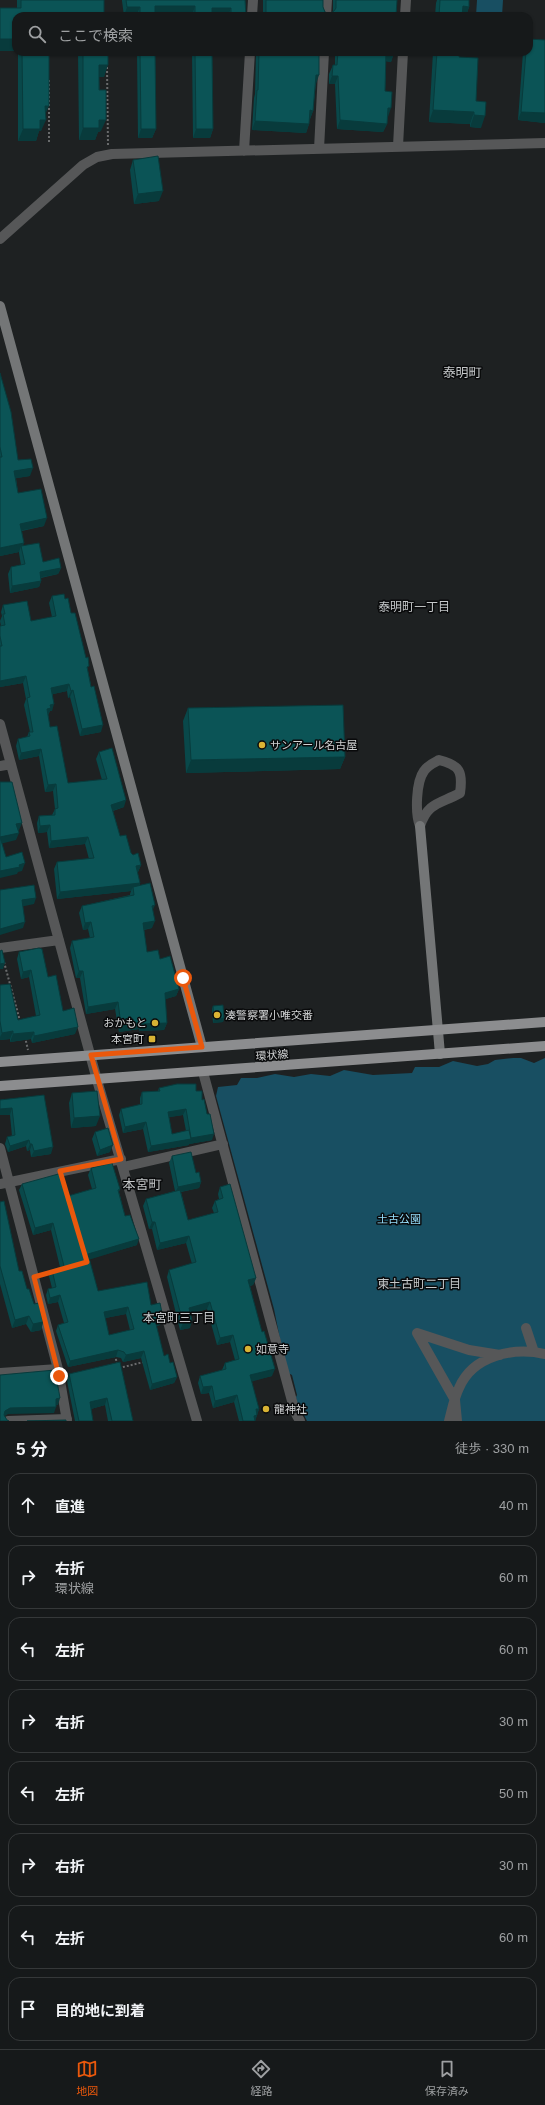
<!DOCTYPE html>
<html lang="ja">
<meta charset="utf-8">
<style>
body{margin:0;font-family:Helvetica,"Noto Sans JP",sans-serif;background:#1f2223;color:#f1f3f6}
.stop{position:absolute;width:12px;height:12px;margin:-9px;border:3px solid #ea580c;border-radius:50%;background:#fff}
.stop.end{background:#ea580c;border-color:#fff;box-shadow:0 1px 4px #0008}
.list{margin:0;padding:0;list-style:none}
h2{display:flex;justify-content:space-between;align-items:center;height:52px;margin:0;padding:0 16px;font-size:17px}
h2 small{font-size:13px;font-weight:400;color:#9ea0a2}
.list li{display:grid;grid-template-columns:26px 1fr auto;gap:12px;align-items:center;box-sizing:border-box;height:64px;margin:0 8px 8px;padding:0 8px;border:1px solid #353839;border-radius:12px}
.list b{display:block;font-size:15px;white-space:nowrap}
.list p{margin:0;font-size:13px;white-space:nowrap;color:#9ea0a2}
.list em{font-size:13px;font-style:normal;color:#9ea0a2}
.icon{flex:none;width:22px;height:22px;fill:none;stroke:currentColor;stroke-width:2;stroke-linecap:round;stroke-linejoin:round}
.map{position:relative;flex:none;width:545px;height:1421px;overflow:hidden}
.search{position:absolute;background:#16191a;box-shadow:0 1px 3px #0004;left:12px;right:12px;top:12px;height:44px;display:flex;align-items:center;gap:10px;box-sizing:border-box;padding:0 14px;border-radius:12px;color:#9ea0a2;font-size:15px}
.sheet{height:628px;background:#16191a}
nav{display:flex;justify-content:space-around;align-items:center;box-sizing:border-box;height:56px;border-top:1px solid #353839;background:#16191a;font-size:11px;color:#9ea0a2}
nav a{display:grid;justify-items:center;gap:2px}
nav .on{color:#ea580c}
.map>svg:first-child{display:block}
</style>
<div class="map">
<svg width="545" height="1421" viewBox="0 0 545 1421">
<rect width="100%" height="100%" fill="#1e2122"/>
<path fill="#184f62" d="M477,0H503L502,16H476Z
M513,1058H521L534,1063L545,1058V1421H307L303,1413L298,1410L296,1397L297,1395L292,1375L288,1373L285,1364L274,1309L216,1096L218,1087L237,1085L241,1078H257L275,1074L294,1077L311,1074L330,1076L344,1070L373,1075L412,1073L415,1067H439L453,1061L477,1066L488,1064L495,1060Z"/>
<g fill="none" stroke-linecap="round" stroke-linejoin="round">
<path stroke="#696b6c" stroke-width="2" stroke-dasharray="2 2" stroke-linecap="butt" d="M107,67L108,145
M49,80V142
M4,962L20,1021
M25,1037L28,1050
M44,1274L53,1271
M115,1355L117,1364
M119,1368L144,1362"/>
<path stroke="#565758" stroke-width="10" d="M252,16L253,0
M326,16L327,0
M405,16L406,0
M398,146L403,52
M319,149L324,52
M244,151L250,52
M0,239L83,165L97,157L112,154L545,143
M0,724L97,1080L197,1421
M439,760C460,765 463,772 460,793C440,804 428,802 420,826C415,813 416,782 424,771C428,765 433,763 439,760Z
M0,766L11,764
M0,948L59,940
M203,1072L295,1412L300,1421
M0,1148L58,1369L67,1421
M123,1167L223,1144
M0,1184L121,1159
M526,1328L534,1352
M0,1373L58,1369
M8,1421L67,1419
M449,1421C452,1410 454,1398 459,1388C473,1355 514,1347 545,1354
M457,1421L455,1400L417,1333L469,1350L500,1355"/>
<path stroke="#747677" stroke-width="10" d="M0,306L202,1047
M420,826L440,1054"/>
<path stroke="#8c8d8f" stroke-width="10" d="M0,1062L545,1022
M0,1086L545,1046"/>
</g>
<path fill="#09484a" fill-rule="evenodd" d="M17,0H104L16,16V51H0L17,8Z
M122,0H245L246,16H192V15L124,16L122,1Z
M263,0H323V7L325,12L329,14L333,12V0H397L396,16H263Z
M437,0H469V7L466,16H435L436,3Z
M545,40V123L518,120L523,52H529Z
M18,52H49L45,115L41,131H39L36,141H18Z
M78,52H108L104,77H99L101,131L98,132L95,140H79Z
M137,52H155L156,129L152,138H138Z
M192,52H212L213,129L210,138H193Z
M256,52H319L313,111L310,119H309V124L306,133L252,130L254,98L255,94Z
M329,52H394L391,62L386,61L385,91L388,117H387V124L383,132L337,129L335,84H329V74L333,65H335V55H330Z
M433,52H460L459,57L476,101L481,128L470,127V124L429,122Z
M133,160L159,201L134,204L130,170Z
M0,373L18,460L30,476L16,478L18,493L44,526L22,531L23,546L43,562L61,568L58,574L41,578V581L39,587L10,593L8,574L11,567L21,565L19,553V552L0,556Z
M52,596L65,599L71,613L88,671L101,732L80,736L70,697L68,698L67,691L53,694L52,711H50L48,715L50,727L68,783L102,780L96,759L99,752L124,807L113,811L120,836L131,853L141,865L138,872H137L140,885L153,911L152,928L144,930L147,952L160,959L179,989L176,996L165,999L167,1023L164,1030L139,1031V1029L119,1032L115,1009L86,1014L80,978H76L70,948L72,941L90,938L88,929L83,930L79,913L82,906L130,895V894L131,891L57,899L54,869L57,862L89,859L85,844L49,848L47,832L38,833L37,823L39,816L52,815L55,809L53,791L45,792L39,756L19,760L16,746L18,739L27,737L29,732H30L24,705L26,699L23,683L0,687V626H1L0,621L2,616L1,612L3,605L31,621L52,617L49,603Z
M188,708L345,757L340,769L186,773L183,721Z
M19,952L48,977L63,1011L75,1034L32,1043L31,1039L10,1042V1039L0,1040V985L18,1020L36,1016L29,977L21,979L17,959Z
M213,1006L224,1018L223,1022L213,1023L212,1009Z
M159,1088L196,1091L202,1100L212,1140L189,1144V1145L148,1152L143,1129L123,1133L119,1115L121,1109L140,1105V1098L142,1092L158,1091ZM183,1115L186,1131L172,1134L169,1117Z
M72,1093L96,1126L71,1128L69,1103Z
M44,1095L51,1154L31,1157L30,1150L27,1151L26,1146L8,1152L5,1144L7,1137L12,1136L10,1115H0V1100Z
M95,1132L110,1152L97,1156L92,1139Z
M172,1156L196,1173L201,1182L199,1188L181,1192L188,1220L214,1213L212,1208L215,1201L219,1199L218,1194L220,1187L256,1278L253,1285L250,1286L272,1376L251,1381L259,1409L255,1421H239L234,1402L213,1408L209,1393L201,1394L198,1383L200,1376L222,1370L225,1363L235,1360L230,1342L217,1345L207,1309L190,1314V1328L180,1330L167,1277L169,1270L192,1264L186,1243L157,1250L152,1229H149L143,1206L146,1199L175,1191L169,1163Z
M91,1168L120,1189L119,1192L125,1216L137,1245L89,1259L98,1291L151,1305L160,1325L156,1326L164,1356L170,1363L177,1377L174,1383L150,1390L141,1358L123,1362L121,1358L116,1357L68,1367L56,1331L58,1325L64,1323L58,1302L48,1304L46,1295L48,1289L52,1288L49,1276L52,1270L60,1267L51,1230L33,1235L19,1190L22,1184L68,1196L92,1189L88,1175ZM126,1314L130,1330L109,1335L105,1318Z
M0,1202L19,1271L27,1289L43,1322L41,1330L31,1332L26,1324L12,1328L0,1284Z
M120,1362L133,1421H108L105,1405L91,1409L93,1421H75L67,1381L69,1374Z"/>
<path fill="#083b3c" d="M155,6H195L192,15H152Z
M463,6L469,7L466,16H459Z
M127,7H140L136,16H124Z
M212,8H231L228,16H209Z
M0,39H16V51H0Z
M331,52H336L335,55H330Z
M386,52L394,53L391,62L383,61Z
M99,65H108L104,77H95Z
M316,75H319L316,84H313Z
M332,76H338L335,84H329Z
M45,106H49L44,117Z
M388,108H391L388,117H384Z
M310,110L313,111L310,119H307Z
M433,110L474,112L470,124L429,122Z
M521,112L545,113V123L518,120Z
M474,115L485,116L481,128L470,127Z
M40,120H46L41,131H39L36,141H18L23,129Z
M99,120H106L101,131L98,132L95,140H79L83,128Z
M340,120L387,124L383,132L337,129Z
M255,121L309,124L306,133L252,130Z
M141,129H156L152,138H138Z
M196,129H213L210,138H193Z
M163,191L159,201L134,204L138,194Z
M33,468L30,476L12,479L14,471Z
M47,518L44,526L18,531L20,524Z
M24,543L22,550L21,546L19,552L0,556V548Z
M61,568L58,574L37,578L40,572Z
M41,581L39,587L10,593L12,586Z
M26,676L23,683L0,687V681Z
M69,684L67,691L49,695L51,688Z
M73,690L70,697L68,698L71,691Z
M54,704L52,711H50L48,715L47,709L50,705Z
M103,725L101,732L80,736L82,729Z
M41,749L39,756L19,760L21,753Z
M345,757L340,769L186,773L191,760Z
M56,784L53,791L45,792L48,785Z
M126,800L124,807L108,812L111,805Z
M22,823L19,830L14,832L16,824Z
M50,825L47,832L38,833L40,826Z
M19,833L16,840L0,844V837Z
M88,837L85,844L49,848L51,841Z
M25,863L22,871L18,872L17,874L0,878V871Z
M141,865L138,872L133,873L136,866Z
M140,883L138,890L133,887L131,891L57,899L60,892Z
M36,898L34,904L20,907L22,900Z
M155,905L152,912V906Z
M155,921L152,928L140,930L143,923Z
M25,922L23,928L0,935V929Z
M91,922L88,929L83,930L85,923Z
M5,963L3,969H0V964Z
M31,970L29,977L21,979L23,972Z
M79,971H83L80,978H76Z
M179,989L176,996L163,1000L165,993Z
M118,1002L115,1009L86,1014L88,1007Z
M224,1018L223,1022L213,1023L214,1019Z
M141,1022L139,1029L119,1032L121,1025Z
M167,1023L164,1030L139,1031L141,1024Z
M78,1027L75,1034L32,1043L34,1036Z
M13,1031L10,1039L0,1040V1037L2,1033Z
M34,1032L31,1039L10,1042L13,1034Z
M12,1108L10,1115H0V1109Z
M186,1109L183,1115L165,1118L168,1112Z
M100,1116L96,1126L71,1128L74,1118Z
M146,1122L143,1129L123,1133L125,1127Z
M214,1134L212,1140L189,1144V1145L148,1152L151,1146Z
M29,1140L26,1146L8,1152L10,1146Z
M30,1144H32L30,1150L27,1151Z
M113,1145L110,1152L97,1156L100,1150Z
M53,1147L51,1154L31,1157L34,1151Z
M201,1182L199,1188L175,1193L178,1187Z
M152,1222H155L152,1229H149Z
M53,1223L51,1230L33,1235L35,1228Z
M189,1236L186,1243L157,1250L160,1243Z
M139,1239L137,1245L85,1261L88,1254Z
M256,1278L253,1285L246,1287L248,1280Z
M60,1295L58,1302L48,1304L50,1298Z
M210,1302L207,1309L186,1315L189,1308Z
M128,1307L126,1314L101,1319L104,1312Z
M29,1316L26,1324L12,1328L15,1320Z
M163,1318L160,1325L152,1327L155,1320Z
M192,1321L190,1328L180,1330L183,1323Z
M43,1322L41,1330L31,1332L33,1324Z
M233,1335L230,1342L217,1345L220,1338Z
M118,1350L116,1357L68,1367L70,1361Z
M144,1351L141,1358L123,1362L126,1355Z
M275,1369L272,1376L247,1383L250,1375Z
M177,1377L174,1383L150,1390L152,1384Z
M212,1386L209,1393L201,1394L203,1387Z
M237,1395L234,1402L213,1408L215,1401Z
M60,1398L58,1405H54L56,1399Z
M107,1398L105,1405L87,1410L90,1402Z
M56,1407L54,1413L8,1414L2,1418L5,1411L10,1408Z
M256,1409H259L255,1421H252Z"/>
<path fill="#0b5456" stroke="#083b3c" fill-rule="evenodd" d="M21,0H104V14H107V16H16V39H0V8H21Z
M126,0H245L246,16H231V8H212V16H195V6H155V16H140V7H127Z
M266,0H323V7L325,12L329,14L334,11L336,8V0H397L396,16H266Z
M440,0H469V7L463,6L462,16H439Z
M529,39L545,40V113L521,112L526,52H529Z
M22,52H49V106H45L46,120H40V129H23Z
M83,52H108V65H99V90H106V120H99V128H83Z
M140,52H155L156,129H141Z
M195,52H212L213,129H196Z
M259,52H319V75H316L313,111L310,110L309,124L255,121L257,90H258Z
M338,52H394V53L386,52L385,91L392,92L391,108H388L387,124L340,120L338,76H332L333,65H337Z
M437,52H460L459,57L478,58L476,101L486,102L485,116L474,115V112L433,110Z
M158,156L163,191L138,194L133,160Z
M0,373L11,412L18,460L31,459L33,468L14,471L18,493L41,489L47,518L20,524L24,543L0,548V457H2L0,447Z
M39,543L43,562L59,558L61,568L40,572L41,581L12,586L11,567L25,564L21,546Z
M64,594L65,599L68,598L71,613H75L86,658L88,657L89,666L87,667L91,687L94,686L103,725L82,729L73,690L71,691L69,684L51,688L54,704L50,705L51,708L47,709L50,727L57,726L68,783L107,779L99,752L112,748L126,800L111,805L120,836L126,835L131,853L133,855L138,853L141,865L136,866L140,883L60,892L57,862L94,858L88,837L51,841L50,825L40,826L39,816L55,815V809L58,808L56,784L48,785L41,749L21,753L18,739L30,736L29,732H33L27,698L30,697L26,676L0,681V646H2L0,636V626L5,625L3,614H5L3,605L27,601L31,621L56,616L52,596Z
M343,705L345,757L191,760L188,708Z
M0,782H12L22,823L16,824L19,833L0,837L6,857L22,852L25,863L19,865L20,867L0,871Z
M150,883L155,905L152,906L155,921L143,923L147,952L158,950L160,959L170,956L179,989L165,993L167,1023L141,1024V1022L121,1025L118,1002L88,1007L83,971H79L72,941L94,937L91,922L85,923L82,906L134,895L133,887Z
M34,885L36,898L22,900L25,922L0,929V890Z
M39,948L42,949L48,977L56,975L63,1011L74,1008L78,1027L34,1036V1032L13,1034V1031L2,1033L0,1021V985L10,984L18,1020L40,1015L31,970L23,972L19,952Z
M2,950L5,963L0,964V951Z
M223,1005L224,1018L214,1019L213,1006Z
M177,1084H196V1091H202V1100L204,1099L207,1114H210L214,1134L191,1138L186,1109L168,1112L172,1134L189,1130L191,1139L151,1146L146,1122L125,1127L121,1109L142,1104V1092L160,1091L159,1088Z
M97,1091L100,1116L74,1118L72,1093Z
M44,1095L53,1147L34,1151L32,1144H30L29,1140L10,1146L7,1137L15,1135L12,1108L0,1109V1100Z
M108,1128L113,1145L100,1150L95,1132Z
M191,1152L196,1173L199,1172L201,1182L178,1187L172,1156Z
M112,1163L120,1189L118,1190L125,1216L130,1215L139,1239L88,1254L98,1291L147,1282L151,1305L160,1303L163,1318L155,1320L164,1356L168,1354L170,1363L173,1362L177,1377L152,1384L144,1351L126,1355L124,1352L118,1350L70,1361L58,1325L68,1322L60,1295L50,1298L48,1289L56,1287L52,1270L64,1266L53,1223L35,1228L22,1184L62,1173L68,1196L96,1188L91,1168ZM128,1307L134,1329L109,1335L104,1312Z
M230,1184L256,1278L248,1280L262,1332L264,1331L275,1369L250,1375L259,1409H256L257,1415L254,1416L255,1421H243L237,1395L215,1401L212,1386L203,1387L200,1376L226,1369L225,1363L239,1359L233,1335L220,1338L210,1302L189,1308L192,1321L183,1323L169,1270L196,1262L189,1236L160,1243L155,1222H152L146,1199L180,1190L188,1220L218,1212L215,1201L223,1198L220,1187Z
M4,1201L19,1271H22L27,1289H29L34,1304L39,1303L43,1322L33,1324L29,1316L15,1320L0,1266V1202Z
M120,1362L133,1421H112L107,1398L90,1402L93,1421H79L69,1374Z
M55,1370L60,1398L56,1399V1407L10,1408L5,1411L4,1415L7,1420L9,1421H0V1375Z
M66,1420V1421H27Z"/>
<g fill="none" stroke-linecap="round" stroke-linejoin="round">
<path stroke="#ea580c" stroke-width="5" d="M59,1376L34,1277L87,1262L60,1171L121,1159L91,1055L202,1047L183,978"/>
</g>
<g fill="#d9b334" stroke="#090a0b" stroke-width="1.5">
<circle cx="262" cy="745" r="4"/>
<circle cx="217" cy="1015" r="4"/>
<circle cx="155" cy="1023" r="4"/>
<rect x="148" y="1035" width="8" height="8" rx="2"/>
<circle cx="248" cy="1349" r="4"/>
<circle cx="266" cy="1409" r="4"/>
</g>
<g text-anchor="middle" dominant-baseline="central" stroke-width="3" stroke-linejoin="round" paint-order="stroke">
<g font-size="11" fill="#d1d3d4" stroke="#090a0b" text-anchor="start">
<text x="270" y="745">サンアール名古屋</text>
<text x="225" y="1015">湊警察署小唯交番</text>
<text x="147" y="1023" text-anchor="end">おかもと</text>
<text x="144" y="1039" text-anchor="end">本宮町</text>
<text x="256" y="1349">如意寺</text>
<text x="274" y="1409">龍神社</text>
</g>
<g font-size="11" fill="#d1d3d4" stroke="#090a0b">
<text transform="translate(272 1055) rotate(-4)">環状線</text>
</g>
<g font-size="11" fill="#95defc" stroke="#090a0b">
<text x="399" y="1219">土古公園</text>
</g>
<g font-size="12" fill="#c5c8ca" stroke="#090a0b">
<text x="414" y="607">泰明町一丁目</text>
<text x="419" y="1284">東土古町二丁目</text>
<text x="179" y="1318">本宮町三丁目</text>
</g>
<g font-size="13" fill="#c5c8ca" stroke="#090a0b">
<text x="462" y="372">泰明町</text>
<text x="142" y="1184">本宮町</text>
</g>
</g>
</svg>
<div class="stop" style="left:183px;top:978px"></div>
<div class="stop end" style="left:59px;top:1376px"></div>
<div class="search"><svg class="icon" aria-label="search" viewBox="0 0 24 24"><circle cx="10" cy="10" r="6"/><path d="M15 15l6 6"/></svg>ここで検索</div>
</div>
<section class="sheet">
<h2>5 分<small>徒歩 · 330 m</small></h2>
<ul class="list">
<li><svg class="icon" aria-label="ahead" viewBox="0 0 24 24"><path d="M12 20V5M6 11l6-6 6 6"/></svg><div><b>直進</b></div><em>40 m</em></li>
<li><svg class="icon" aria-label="right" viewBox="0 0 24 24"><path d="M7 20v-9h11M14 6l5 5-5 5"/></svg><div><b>右折</b><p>環状線</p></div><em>60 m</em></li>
<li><svg class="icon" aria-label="left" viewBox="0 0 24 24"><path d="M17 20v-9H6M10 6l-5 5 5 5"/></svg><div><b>左折</b></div><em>60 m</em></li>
<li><svg class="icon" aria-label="right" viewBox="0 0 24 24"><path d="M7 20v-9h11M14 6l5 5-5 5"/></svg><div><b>右折</b></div><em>30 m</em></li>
<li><svg class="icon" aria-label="left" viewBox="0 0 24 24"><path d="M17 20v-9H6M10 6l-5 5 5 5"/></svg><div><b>左折</b></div><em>50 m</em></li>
<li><svg class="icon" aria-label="right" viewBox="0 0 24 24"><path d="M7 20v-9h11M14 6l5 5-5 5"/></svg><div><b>右折</b></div><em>30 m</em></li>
<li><svg class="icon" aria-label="left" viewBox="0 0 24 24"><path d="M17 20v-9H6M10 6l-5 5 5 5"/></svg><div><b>左折</b></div><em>60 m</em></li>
<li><svg class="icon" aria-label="arrive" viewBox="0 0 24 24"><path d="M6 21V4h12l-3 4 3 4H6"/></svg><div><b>目的地に到着</b></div></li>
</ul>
</section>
<nav>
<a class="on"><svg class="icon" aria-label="map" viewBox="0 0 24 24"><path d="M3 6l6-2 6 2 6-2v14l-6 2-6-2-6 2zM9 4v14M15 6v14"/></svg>地図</a>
<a><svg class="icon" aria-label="directions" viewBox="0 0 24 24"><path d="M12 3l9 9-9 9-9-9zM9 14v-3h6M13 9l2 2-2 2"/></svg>経路</a>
<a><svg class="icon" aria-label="saved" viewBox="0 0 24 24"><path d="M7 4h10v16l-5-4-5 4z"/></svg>保存済み</a>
</nav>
